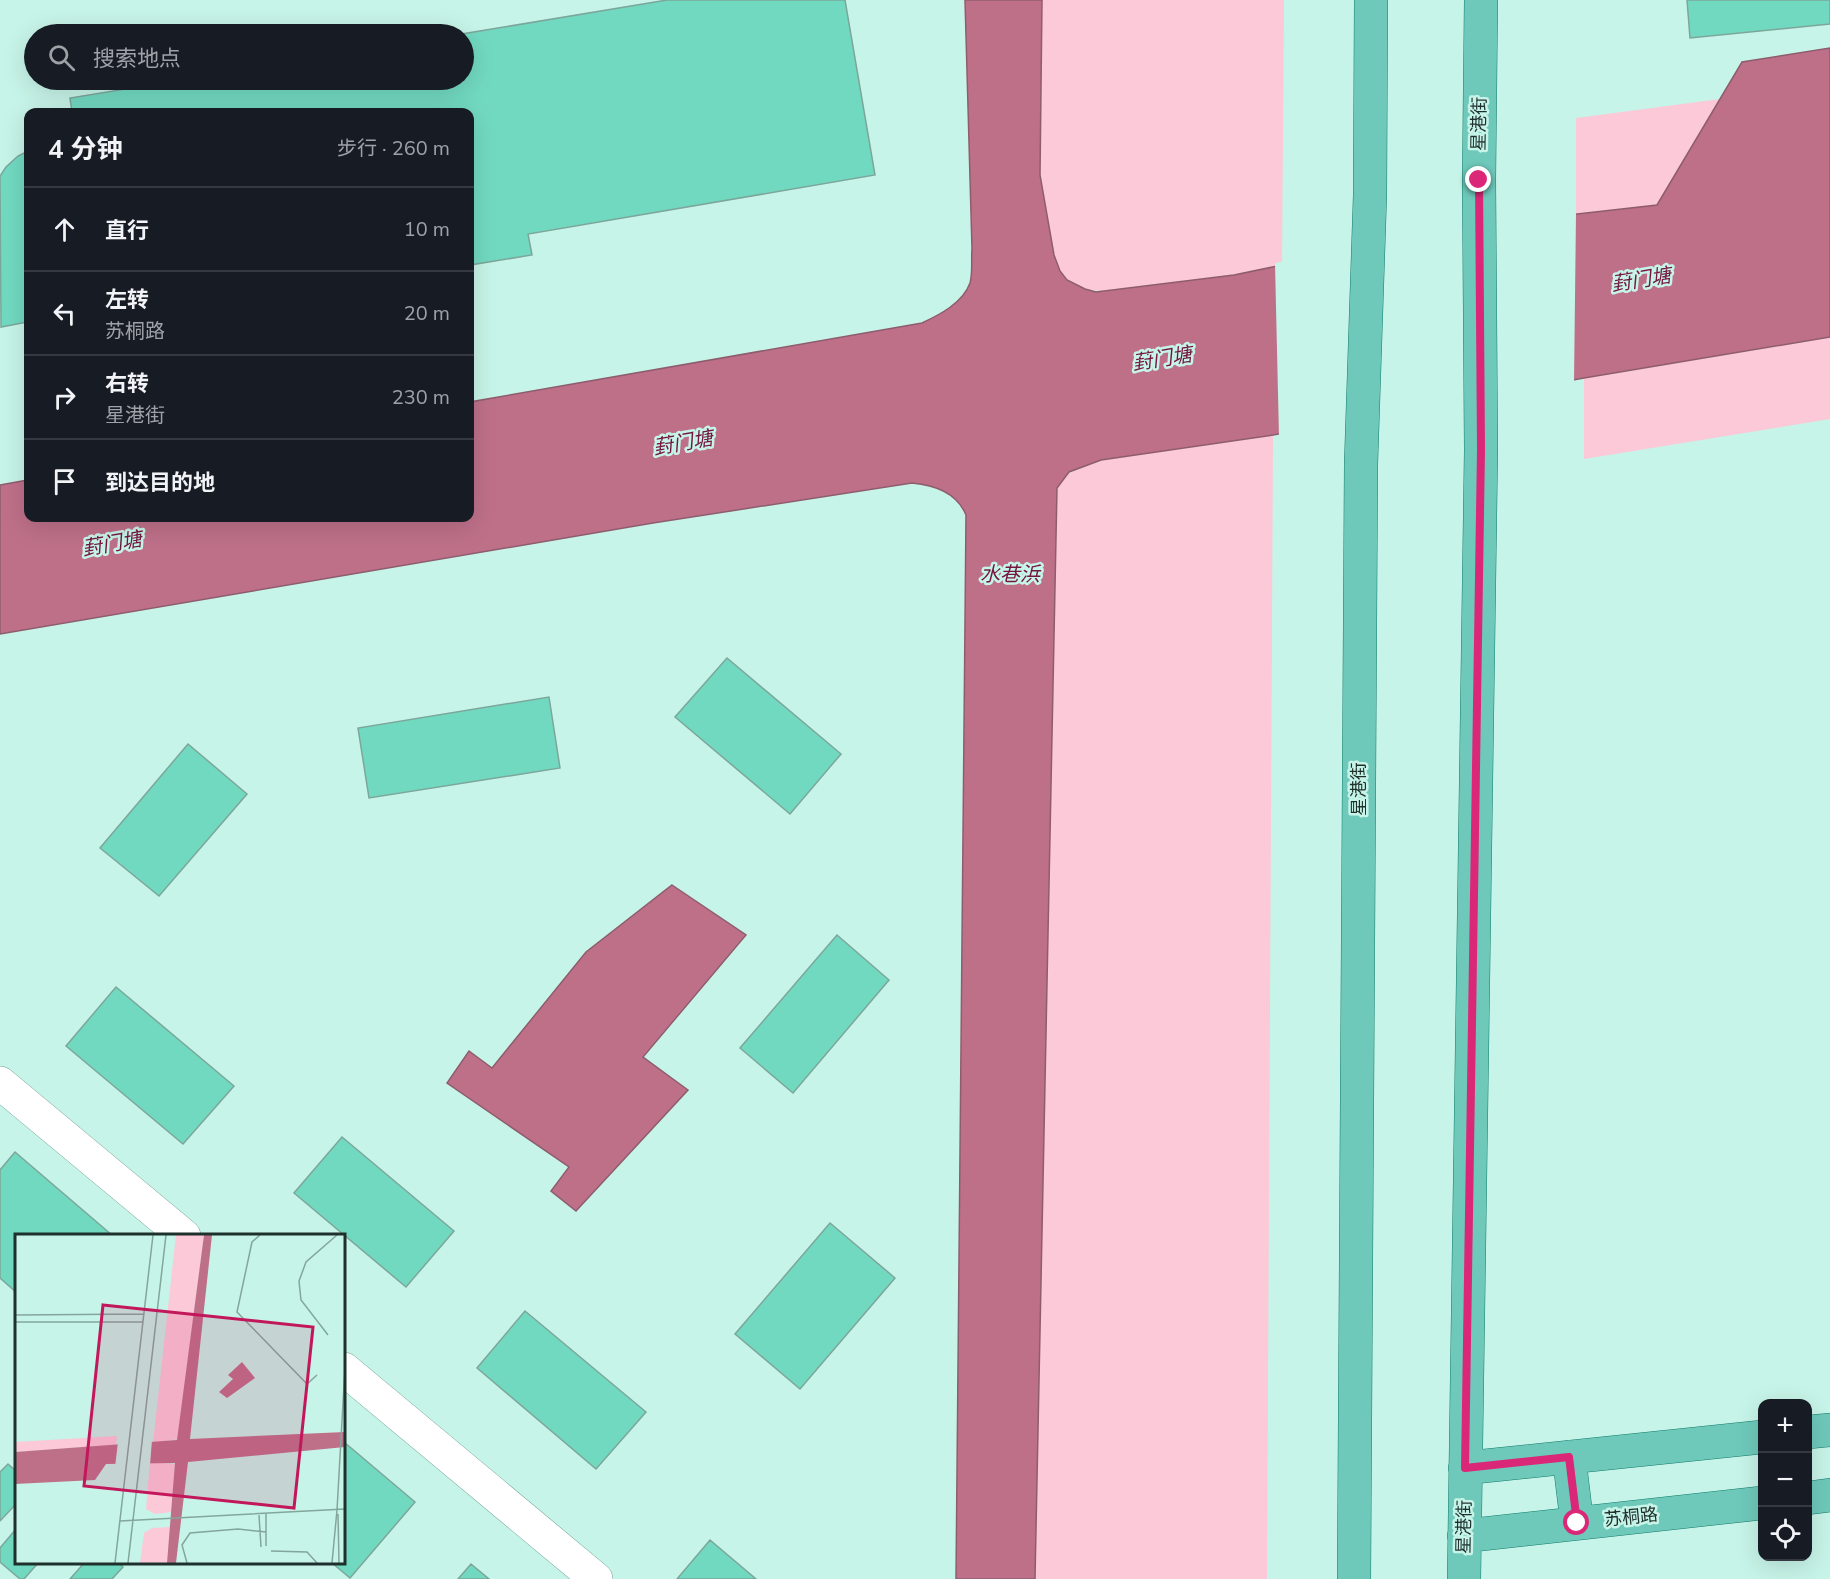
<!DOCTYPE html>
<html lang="zh">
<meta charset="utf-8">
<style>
body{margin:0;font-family:"Nunito Sans","Noto Sans SC",sans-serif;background:#242831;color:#f1f3f6}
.controls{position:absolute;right:18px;bottom:18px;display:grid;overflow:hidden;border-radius:12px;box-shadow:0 6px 24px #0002}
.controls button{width:54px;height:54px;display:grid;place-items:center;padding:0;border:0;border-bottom:2px solid #363941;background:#171b24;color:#f1f3f6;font:30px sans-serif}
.stop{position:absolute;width:18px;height:18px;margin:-14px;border:4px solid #db2777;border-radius:50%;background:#fff}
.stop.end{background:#db2777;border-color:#fff;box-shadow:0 2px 6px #0008}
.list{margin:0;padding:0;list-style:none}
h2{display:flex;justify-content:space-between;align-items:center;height:78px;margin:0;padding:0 24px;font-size:26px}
h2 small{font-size:20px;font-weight:400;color:#9ea1a6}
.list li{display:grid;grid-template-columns:39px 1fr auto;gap:18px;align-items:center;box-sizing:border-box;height:84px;padding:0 24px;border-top:2px solid #363941}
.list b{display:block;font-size:22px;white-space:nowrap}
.list p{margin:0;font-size:20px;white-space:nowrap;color:#9ea1a6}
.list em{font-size:20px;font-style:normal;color:#9ea1a6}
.icon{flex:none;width:33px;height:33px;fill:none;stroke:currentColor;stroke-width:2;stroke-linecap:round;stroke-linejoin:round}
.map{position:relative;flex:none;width:1830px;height:1579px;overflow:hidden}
.search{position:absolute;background:#171b24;box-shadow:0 6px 24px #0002;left:24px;top:24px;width:450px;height:66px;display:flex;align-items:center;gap:15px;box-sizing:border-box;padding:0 21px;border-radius:33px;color:#9ea1a6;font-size:22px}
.panel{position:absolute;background:#171b24;box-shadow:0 6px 24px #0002;left:24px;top:108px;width:450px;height:414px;border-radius:12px}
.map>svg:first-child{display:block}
</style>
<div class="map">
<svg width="1830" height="1579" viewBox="0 0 1830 1579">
<rect width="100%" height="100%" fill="#c7f4e8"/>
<path fill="#fbc9d7" d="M1042,0H1284L1282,265L1234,275L1107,292L1085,289L1067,280L1060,271L1054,255L1040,175Z
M1720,99L1657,205L1576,215V118Z
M1830,337V419L1584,459V378Z
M1273,435L1267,1579H1035L1057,488L1069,473L1101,460Z"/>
<path fill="#be7089" stroke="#8e5d6d" stroke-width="1.5" d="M965,0H1042L1040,175L1054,255L1060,271L1067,280L1085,289L1096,292L1234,275L1470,226L1657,205L1742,62L1830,48V337L1584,378L1273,435L1101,460L1069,472L1057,488L1035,1579H956L966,515C957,493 934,485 912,483L653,523L0,634V485L28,480V518H470V402L922,323C939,315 963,303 970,283C973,273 971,259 972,249Z
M672,885L746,935L643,1057L688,1090L576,1211L551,1191L569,1167L447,1083L469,1051L492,1068L586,952Z"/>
<path fill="#c7f4e8" d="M1576,212L1574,383L1279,437L1275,263L1470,223Z"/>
<path fill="#72d9c1" stroke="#7ca69b" stroke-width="1.5" d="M667,0H845L875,175L528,234L532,255L470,265V112H72L70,98L180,80H464L462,34Z
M1687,0H1830V24L1690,38Z
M28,151V322L1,327L0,176L6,167L18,156Z
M727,658L841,754L790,814L675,717Z
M549,697L560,768L369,798L358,728Z
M188,744L247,794L159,896L100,848Z
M837,935L889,980L793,1093L740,1048Z
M116,987L234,1086L183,1144L66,1046Z
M342,1137L454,1231L406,1287L294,1193Z
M15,1152L113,1236H16V1292L0,1278V1170Z
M830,1223L895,1278L800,1389L735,1334Z
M525,1311L646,1412L596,1469L477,1368Z
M344,1442L415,1502L350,1578L331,1562H344Z
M8,1464L16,1471V1504L0,1521V1472Z
M16,1529V1562H39L24,1579H20L0,1562V1548Z
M710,1540L756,1579H677Z
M85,1562H118L123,1567L112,1579H70Z
M471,1564L489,1579H458Z"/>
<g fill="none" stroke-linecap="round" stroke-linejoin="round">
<g stroke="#77a196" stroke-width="34">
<path id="minor" d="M0,1083L184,1236
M344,1369L596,1579"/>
</g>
<g stroke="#147c6b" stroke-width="34">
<path id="major" d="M1808,1432L1830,1430
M1569,1457L1577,1523
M1465,1468L1762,1437
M1808,1498L1830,1495
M1464,1536L1762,1503
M1354,1579L1361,464L1370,195L1371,0
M1464,1579L1481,450L1479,180L1481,0"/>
</g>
<use href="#minor" stroke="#fff" stroke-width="33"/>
<use href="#major" stroke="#6ec9bb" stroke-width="33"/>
</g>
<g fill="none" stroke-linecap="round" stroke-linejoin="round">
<path stroke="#db2777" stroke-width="8" d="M1479,180L1481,450L1465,1468L1569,1457L1577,1523"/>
</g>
<g text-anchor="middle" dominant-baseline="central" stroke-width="5" stroke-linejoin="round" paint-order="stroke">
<g font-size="18" fill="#1e302b" stroke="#c7f4e8">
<text transform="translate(1479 124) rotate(-89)">星港街</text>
<text transform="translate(1359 789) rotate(-90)">星港街</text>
<text transform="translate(1631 1517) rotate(-6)">苏桐路</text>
<text transform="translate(1464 1527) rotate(-89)">星港街</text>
</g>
<g font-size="20" font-style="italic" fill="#74163f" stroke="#c7f4e8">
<text transform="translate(1641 280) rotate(-9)">葑门塘</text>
<text transform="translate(1162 359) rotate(-9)">葑门塘</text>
<text transform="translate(683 443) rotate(-10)">葑门塘</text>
<text transform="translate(112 544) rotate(-10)">葑门塘</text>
<text x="1010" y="574">水巷浜</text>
</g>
</g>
<g transform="translate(15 1234)">
<rect width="330" height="330" fill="#c7f4e8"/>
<path d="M161,1H189L163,205L138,209ZM102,202L101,211L0,218V208ZM135,228L160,230L157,278L140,280L131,275ZM156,293L152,329H125L129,299L137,294Z" fill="#fbc9d7"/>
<path d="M189,1H197L175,205L330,198V213L173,228L161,329H152L160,229L91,230L80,246L0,250V218L162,206ZM227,128L240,144L212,164L204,158L218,145L213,141Z" fill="#be7089"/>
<path d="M137,206L135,231L100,233L103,208Z" fill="#c7f4e8"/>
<path fill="none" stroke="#83a69c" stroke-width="1.5" d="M245,1L237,8L222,78L292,150L302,141M0,81L129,80M0,88H128M313,101L286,66L284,47L291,28L322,1M322,276L330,134M323,280L324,329M244,281L246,313M105,287L330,275M251,312V280M256,317L292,318L302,329M100,329L138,1M113,329L151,1M172,329L167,311L175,299L223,295L251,298M317,329L322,276"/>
<path fill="#c2185b" fill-opacity="0.15" stroke="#c2185b" stroke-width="3" d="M88,71L298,93L279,274L69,252Z"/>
<rect width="330" height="330" fill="none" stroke="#1e302b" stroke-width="3"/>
</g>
</svg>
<div class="controls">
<button>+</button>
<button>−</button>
<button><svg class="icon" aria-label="locate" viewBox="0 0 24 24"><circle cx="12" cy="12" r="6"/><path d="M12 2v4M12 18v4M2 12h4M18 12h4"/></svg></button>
</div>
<div class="stop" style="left:1577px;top:1523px"></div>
<div class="stop end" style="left:1479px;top:180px"></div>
<div class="search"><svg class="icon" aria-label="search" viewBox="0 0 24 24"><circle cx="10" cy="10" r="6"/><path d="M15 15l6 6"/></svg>搜索地点</div>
<section class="panel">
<h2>4 分钟<small>步行 · 260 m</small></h2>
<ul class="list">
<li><svg class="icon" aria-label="ahead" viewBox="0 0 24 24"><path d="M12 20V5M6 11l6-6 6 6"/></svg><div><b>直行</b></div><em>10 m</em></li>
<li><svg class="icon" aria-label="left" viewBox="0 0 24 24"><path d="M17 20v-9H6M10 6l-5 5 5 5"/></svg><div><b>左转</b><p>苏桐路</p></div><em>20 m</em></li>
<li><svg class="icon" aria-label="right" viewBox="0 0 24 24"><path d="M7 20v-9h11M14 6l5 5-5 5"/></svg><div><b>右转</b><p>星港街</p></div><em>230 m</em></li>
<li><svg class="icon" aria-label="arrive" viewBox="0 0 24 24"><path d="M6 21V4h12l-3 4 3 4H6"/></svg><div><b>到达目的地</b></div></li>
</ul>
</section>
</div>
